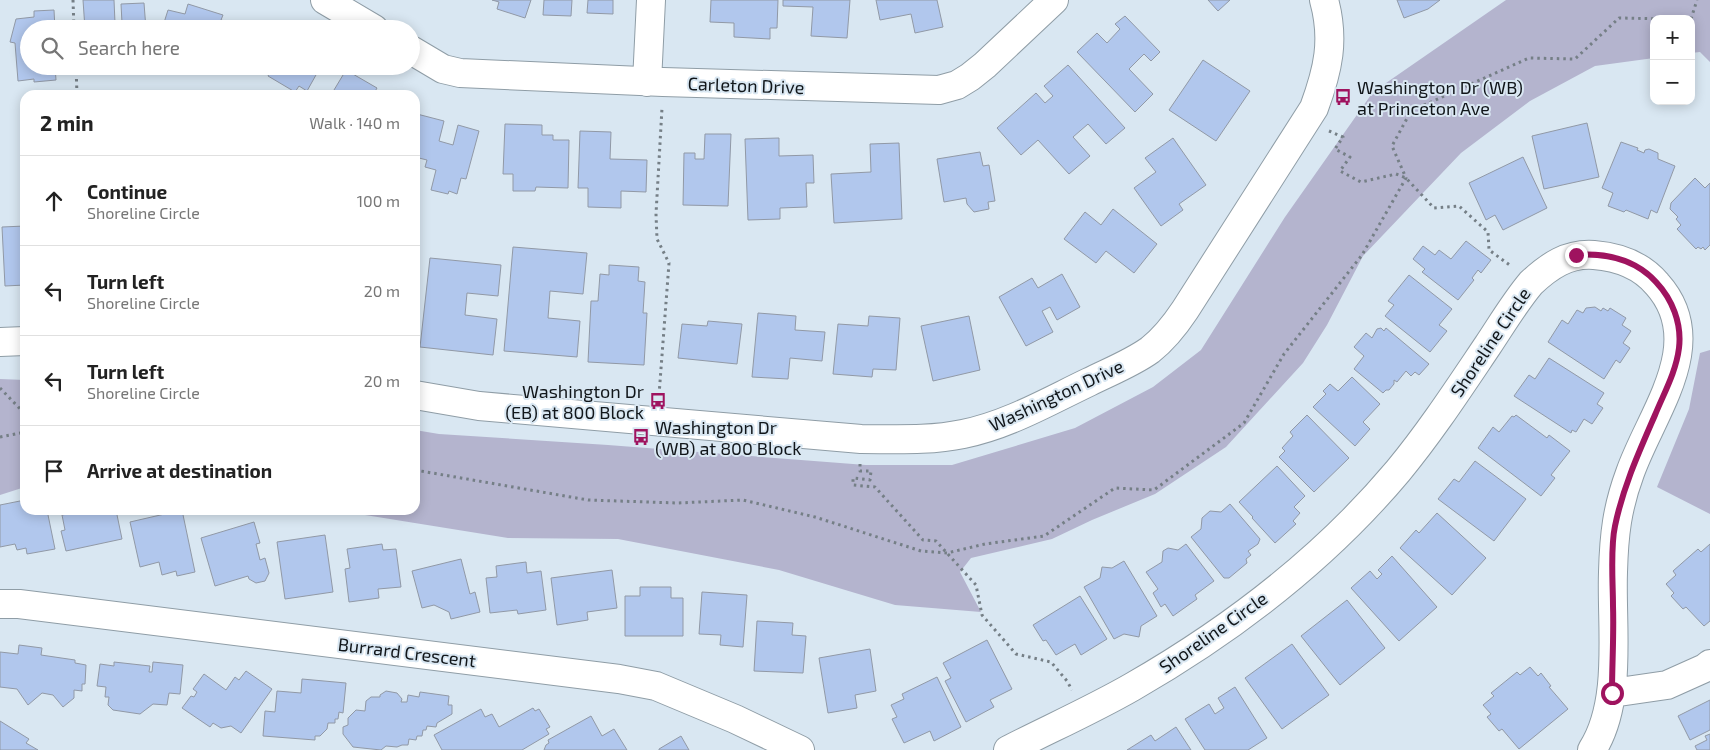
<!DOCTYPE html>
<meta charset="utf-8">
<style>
body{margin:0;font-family:"Exo 2",sans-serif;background:#f6f6f6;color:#222}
.controls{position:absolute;right:15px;top:15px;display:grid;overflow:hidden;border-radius:10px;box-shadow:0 2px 12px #0003}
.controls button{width:45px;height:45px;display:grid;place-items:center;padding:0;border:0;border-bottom:1px solid #e0e0e0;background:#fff;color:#222;font:25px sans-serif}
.stop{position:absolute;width:15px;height:15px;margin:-11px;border:4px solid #9f135f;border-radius:50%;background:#fff}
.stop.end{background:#9f135f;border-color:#fff;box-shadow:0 1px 5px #0008}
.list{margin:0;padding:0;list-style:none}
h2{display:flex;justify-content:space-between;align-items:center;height:65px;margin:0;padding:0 20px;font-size:21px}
h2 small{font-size:16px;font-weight:400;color:#767676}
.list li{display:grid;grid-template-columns:32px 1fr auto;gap:15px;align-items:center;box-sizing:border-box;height:90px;padding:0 20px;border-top:1px solid #e0e0e0}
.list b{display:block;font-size:19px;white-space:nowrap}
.list p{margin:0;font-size:16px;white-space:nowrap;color:#767676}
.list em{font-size:16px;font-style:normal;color:#767676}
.icon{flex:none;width:28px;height:28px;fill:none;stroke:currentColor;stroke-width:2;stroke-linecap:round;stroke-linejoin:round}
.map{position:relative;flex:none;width:1710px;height:750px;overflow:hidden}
.search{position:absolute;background:#fff;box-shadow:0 2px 12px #0003;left:20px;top:20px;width:400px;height:55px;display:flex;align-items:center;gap:12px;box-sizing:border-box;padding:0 18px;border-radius:28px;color:#767676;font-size:19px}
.panel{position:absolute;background:#fff;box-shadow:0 2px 12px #0003;left:20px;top:90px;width:400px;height:425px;border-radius:15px}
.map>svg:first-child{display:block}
</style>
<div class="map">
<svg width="1710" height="750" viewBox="0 0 1710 750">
<rect width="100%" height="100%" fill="#d9e7f2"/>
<path fill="#b4b4ce" d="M1506,0H1710V62L1700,52L1691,53V19H1654V58L1595,66L1530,101L1461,153L1363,256L1327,325L1303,363L1226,447L1155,494L1092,520L1052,539L971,558L960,572L981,612L895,605L779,570L618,539L508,538L334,510H415V430L439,434L608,445L866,465H952L1075,428L1153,387L1201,350L1285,217L1373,92Z
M1710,350V514L1657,487L1689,409L1700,353Z
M0,379L25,380V487L0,495Z"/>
<path fill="#b1c7ed" stroke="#9199a6" d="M83,0H114L115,23H122L121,4L144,3L146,29H85Z
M492,0H531L525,18L497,9L499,2Z
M544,0H572L571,16L543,15Z
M588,0H613V14L587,13Z
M711,0H778L777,28H770V39L734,37V23L710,22Z
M783,0H850L847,38L811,36L813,7L783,6Z
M876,0H937L943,27L915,33L911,14L880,20Z
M1208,0H1230L1218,11Z
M1397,0H1440L1428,9L1404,18Z
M188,4L223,15L221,20L251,29H162L168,10L185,14Z
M54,10L55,29H29V66H55L56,80L34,82V79L18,81L15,43L10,42L16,19L34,17V11Z
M1125,16L1160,52L1151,61L1144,54L1129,69L1153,94L1135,112L1077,52L1097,33L1107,43L1120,29L1115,24Z
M1203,60L1250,91L1216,141L1169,110Z
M1068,65L1125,128L1106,144L1088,124L1073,137L1090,156L1069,174L1038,140L1021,155L997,128L1036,93L1045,103L1053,96L1044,86Z
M265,66H321L307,91L299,86L295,92L268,76L271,70Z
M346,70L377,88L373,95H331Z
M417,114L444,121L439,141L453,145L458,125L479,131L466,179L461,178L457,194L449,191L448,194L431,190L436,170L425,167L427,160L415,157V123Z
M1587,123L1599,177L1544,189L1532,136Z
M505,124L542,125V135H553V140H569L568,188L536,187L535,191H513V174H503Z
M580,131L611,132L610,159L647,160L646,192L621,191V208L588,207V188H578Z
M705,134H731L728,206L683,205L684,153H695V159H704Z
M779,138V156L813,155L814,183H806L807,207L780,208V219L748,220L745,139Z
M1173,138L1206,185L1179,204L1183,210L1161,226L1134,188L1156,172L1145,158Z
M1621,142L1638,148L1637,150L1644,153L1645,150L1649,149L1658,153V159L1675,166L1657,213L1651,210L1648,219L1626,210L1624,212L1608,206L1613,193L1602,188Z
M899,143L902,219L834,223L831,174L871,172L870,144Z
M980,152L983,166L989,165L995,201L988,202L989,209L974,212L967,204L966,198L944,202L937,159Z
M1523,157L1547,208L1503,230L1495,215L1486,220L1469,183Z
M1695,178L1705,188L1710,183V245L1705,250L1703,247L1701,249L1698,247L1696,249L1677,229L1681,225L1676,219L1678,217L1670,209L1671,203Z
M1113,209L1157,244L1134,273L1106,251L1096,263L1064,239L1085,212L1101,225Z
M25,226V285L5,286L2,227Z
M1466,241L1491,260L1481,273L1478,270L1472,278L1474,280L1458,300L1422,272L1425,269L1413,259L1423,246L1435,255L1439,250L1451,259Z
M513,247L587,253L583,294L550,291L548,318L580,321L577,357L504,351Z
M430,258L501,265L498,296L467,293L465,315L497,319L493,355L420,347Z
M609,265L639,267L638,281L645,282L643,313H647L644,365L588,362L591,301H598L600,274L609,275Z
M1062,274L1080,307L1057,320L1050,307L1042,311L1053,332L1026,346L999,297L1032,278L1038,288Z
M1409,275L1452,309L1439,325L1447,331L1430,352L1385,316L1394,305L1388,301Z
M1595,307L1601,311L1603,308L1608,311L1610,308L1626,318L1622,325L1631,331L1623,343L1630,348L1620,363L1616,360L1604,379L1548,342L1562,320L1568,324L1577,310L1583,313L1586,308Z
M758,313L796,316L795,330L825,332L822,361L790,358L788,379L752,377Z
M869,316L900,318L896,370L873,369L872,377L833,374L838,324L868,326Z
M969,316L980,370L933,381L921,326Z
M708,321L742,324L737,364L678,358L682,324L707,326Z
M1381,328L1384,331L1386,328L1429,364L1419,375L1415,372L1411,376L1406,371L1397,382L1394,380V384L1389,390H1386L1383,393L1354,369L1364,356L1354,347L1366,333L1372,338L1377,329Z
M1549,358L1604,393L1597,404L1603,408L1592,424L1584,419L1576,432L1572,430L1571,433L1514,396L1529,375L1535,379Z
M1352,377L1380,404L1363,422L1370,429L1355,446L1313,407L1326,394L1323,391L1330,384L1338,391Z
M1307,415L1349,458L1314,492L1279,457L1285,451L1282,448L1293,436L1290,432Z
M1516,415L1547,438L1549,435L1570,451L1551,475L1555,478L1541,496L1478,448L1493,427L1499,432L1512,416L1514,417Z
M1475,461L1526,499L1494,541L1438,499L1454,479L1459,482Z
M1277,466L1305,496L1294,507L1300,513L1293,521L1296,524L1275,543L1252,518L1253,517L1239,502Z
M25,500V510H47L55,549L27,554L26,548L17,550L15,544L0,547V505Z
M1230,504L1260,539L1258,544L1248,551L1251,555L1246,559L1247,563L1229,578H1224L1191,537L1201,529L1202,518L1210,511L1221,512Z
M78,510H116L122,539L66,551L61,531L65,530L62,515L78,512Z
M182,510L195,572L177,576L176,571L162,575L159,562L140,567L130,522Z
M1437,513L1486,558L1452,595L1400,548L1416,530L1419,533Z
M254,522L260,543L256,544L260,560L265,558L269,573L265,581L256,583L249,579L248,576L215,586L201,538Z
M325,535L333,592L285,599L277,542Z
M382,544L383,550L396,549L401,587L378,589L379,598L349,602L345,569L350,568L347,549Z
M1186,544L1214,581L1195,595L1197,599L1173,616L1165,604L1161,607L1153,593L1158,589L1146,572L1162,562L1163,551L1168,548L1178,550Z
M1710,544V621L1704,626L1686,607L1683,609L1671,596L1674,593L1666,584L1676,575L1673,571L1698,549L1701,552Z
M1392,556L1437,607L1399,641L1351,588L1370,571L1377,579L1382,574L1378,570Z
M461,559L470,594L475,592L480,612L451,619L449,612L434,605L422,608L412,571Z
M1124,561L1157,616L1141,626L1139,637L1124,634L1114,639L1084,587L1100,578L1102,567L1112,568Z
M526,562L527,573L541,571L546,610L518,614L517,610L490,613L486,578L497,577L496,566Z
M612,570L617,608L587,612L588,620L557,625L551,578Z
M640,587H671V598H683V636H625V596H640Z
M702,592L747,595L743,647L720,645L721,635L699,634Z
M1080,596L1107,639L1081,655L1075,644L1056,655L1046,640L1043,641L1033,625Z
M1347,600L1385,648L1340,685L1301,636Z
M757,621L793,623L792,635L806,636L803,673L754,671Z
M987,640L1012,689L990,700L994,707L966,722L945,681L951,678L943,663Z
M1292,644L1329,695L1282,729L1245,678Z
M19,645L42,648L41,655L75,660V663L86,665L85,684H82V691L74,690V698L63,707L53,695L42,693L28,705L17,689L0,687V652L18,654Z
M870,649L876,691L855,695L857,708L828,713L819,658Z
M114,662L150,666L149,672H152L153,662L183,665L180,694L169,693L167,705L153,704L140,714L113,710L108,705L109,697H105L106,687L97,686L100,664L114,666Z
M1530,667L1538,676L1541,673L1551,686L1549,687L1568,709L1519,749L1502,729L1499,731L1487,717L1491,714L1483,705L1494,696L1491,693L1517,672L1520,675Z
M246,671L272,689L241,733L231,726L221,728L213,723L210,727L182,708L191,696L194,697L197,692L193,689L204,674L226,690L235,677L239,680Z
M937,677L961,727L934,741L930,731L904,743L892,719L897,717L891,705L904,699L902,694Z
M302,679L346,683L343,713L339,712L338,719H335V723H328L327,729L320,736H315V740L263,736L265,711L275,712L277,691L301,693Z
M1235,687L1267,738L1248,750H1205L1185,719L1209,704L1215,714L1224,708L1218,698Z
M386,691L397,693L402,699L401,702H407L408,695L419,697L420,692L449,696L448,705H452V714L437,723L436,727L427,726L426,730H423L422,736H417L416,740L409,739L408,745H402L397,747L386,746L381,750L353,747L343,734V727L348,725V718L356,710L365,711L366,701L371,697H380V695Z
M1710,700V730L1690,740L1678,716Z
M533,708L535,711L539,709L550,727L546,729L549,734L522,750H442L434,735L481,709L485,717L492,714L499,727Z
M591,716L602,736L614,729L627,750H544L546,745L549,743L548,740Z
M0,721L29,739L26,743L38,750H0Z
M1176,727L1191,750H1127L1151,735L1155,741Z
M1710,734V750H1697L1695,746L1707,740L1705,736Z
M681,736L689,750H659V749Z"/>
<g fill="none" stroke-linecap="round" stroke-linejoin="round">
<g stroke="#8f9da6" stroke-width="30">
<path id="minor" d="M325,0L374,29
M411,50L443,69L460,73L663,82L939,90L957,85L970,77L985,65L1054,0
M647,82L651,0
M0,604H19L619,679L656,686L735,719L800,750
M1612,693L1667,685L1705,668L1710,664
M1008,750C1049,729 1092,710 1132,687C1231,630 1325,558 1398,471C1431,431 1459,388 1488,345C1502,324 1515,302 1531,283C1549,266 1568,253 1594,255C1619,257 1641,265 1657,284C1710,343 1651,413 1630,473C1617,508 1614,535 1613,572C1611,627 1623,702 1592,750"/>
</g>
<g stroke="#8f9da6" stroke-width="30">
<path id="tertiary" d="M0,342L25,341
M415,395L479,406L861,439C895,439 930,441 963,434C1008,425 1049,401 1089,382C1109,372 1132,363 1150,350C1164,339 1175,325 1185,310L1314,108C1328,70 1335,40 1324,0"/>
</g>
<path stroke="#757f86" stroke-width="3" stroke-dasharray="2.5 4" stroke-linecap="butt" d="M73,0L74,29
M1691,19L1697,0
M76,66L77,95
M1329,131L1343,137L1335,149L1350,157L1340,171L1361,182L1396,174L1406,178L1434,208L1459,206L1488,232L1489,250L1511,266
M0,388L25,414
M659,395L669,263L657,239L656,214L662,108
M0,437L25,432
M860,464V471H871L870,480L853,478V485L875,487L923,540L936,541L976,585L982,615L1016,654L1051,662L1067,681L1072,690
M415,470L588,500L678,503L743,500L815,517L921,551L947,553L985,544L1044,536L1115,488L1154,490L1244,423L1284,354L1362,255L1406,178L1392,146L1411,111L1529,58L1575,59L1619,18L1670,19"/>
<use href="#minor" stroke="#fff" stroke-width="28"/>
<use href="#tertiary" stroke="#fff" stroke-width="28"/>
</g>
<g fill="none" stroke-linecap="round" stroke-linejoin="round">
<path stroke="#9f135f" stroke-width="6" d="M1576,255C1605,253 1635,259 1656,282C1672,299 1682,323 1679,348C1676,372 1664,393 1655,415C1639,452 1623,487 1615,526C1610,549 1613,582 1613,606C1614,635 1612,664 1612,693"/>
</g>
<defs>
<g id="bus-bare" transform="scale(1.35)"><path d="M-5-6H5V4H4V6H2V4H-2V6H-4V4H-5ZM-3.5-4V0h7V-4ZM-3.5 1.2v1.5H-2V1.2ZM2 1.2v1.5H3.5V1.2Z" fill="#9f135f" stroke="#d9e7f2" stroke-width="2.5" paint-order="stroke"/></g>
</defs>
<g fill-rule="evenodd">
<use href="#bus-bare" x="1343" y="97"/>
<use href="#bus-bare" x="658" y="401"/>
<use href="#bus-bare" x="641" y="437"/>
</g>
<g text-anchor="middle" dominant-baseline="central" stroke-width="4" stroke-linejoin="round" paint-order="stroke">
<g font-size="18" fill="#11161a" stroke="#d9e7f2">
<text transform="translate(746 85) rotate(2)">Carleton Drive</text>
<text transform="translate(1490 342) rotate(-56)">Shoreline Circle</text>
<text transform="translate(1056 395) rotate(-25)">Washington Drive</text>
<text transform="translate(1213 632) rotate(-35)">Shoreline Circle</text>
<text transform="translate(407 652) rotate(7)">Burrard Crescent</text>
</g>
<g font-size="18" fill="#11161a" stroke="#d9e7f2" text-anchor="start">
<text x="1357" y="87">Washington Dr (WB)<tspan x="1357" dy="21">at Princeton Ave</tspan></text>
<text x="644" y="391" text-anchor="end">Washington Dr<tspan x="644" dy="21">(EB) at 800 Block</tspan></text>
<text x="655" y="427">Washington Dr<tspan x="655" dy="21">(WB) at 800 Block</tspan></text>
</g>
</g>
</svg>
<div class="controls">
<button>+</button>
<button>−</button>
</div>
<div class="stop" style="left:1612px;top:693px"></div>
<div class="stop end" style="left:1576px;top:255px"></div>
<div class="search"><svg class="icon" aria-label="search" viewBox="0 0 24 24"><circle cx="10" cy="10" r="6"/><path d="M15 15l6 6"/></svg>Search here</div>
<section class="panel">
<h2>2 min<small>Walk · 140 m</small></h2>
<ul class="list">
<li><svg class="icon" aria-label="ahead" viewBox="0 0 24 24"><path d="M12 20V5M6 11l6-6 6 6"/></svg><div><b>Continue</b><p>Shoreline Circle</p></div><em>100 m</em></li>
<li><svg class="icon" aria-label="left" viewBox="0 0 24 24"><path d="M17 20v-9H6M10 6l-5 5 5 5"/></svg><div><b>Turn left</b><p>Shoreline Circle</p></div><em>20 m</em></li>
<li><svg class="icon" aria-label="left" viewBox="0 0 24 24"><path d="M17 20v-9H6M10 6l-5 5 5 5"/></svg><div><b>Turn left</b><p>Shoreline Circle</p></div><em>20 m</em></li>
<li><svg class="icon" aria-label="arrive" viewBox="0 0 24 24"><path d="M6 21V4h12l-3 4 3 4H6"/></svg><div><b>Arrive at destination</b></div></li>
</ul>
</section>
</div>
